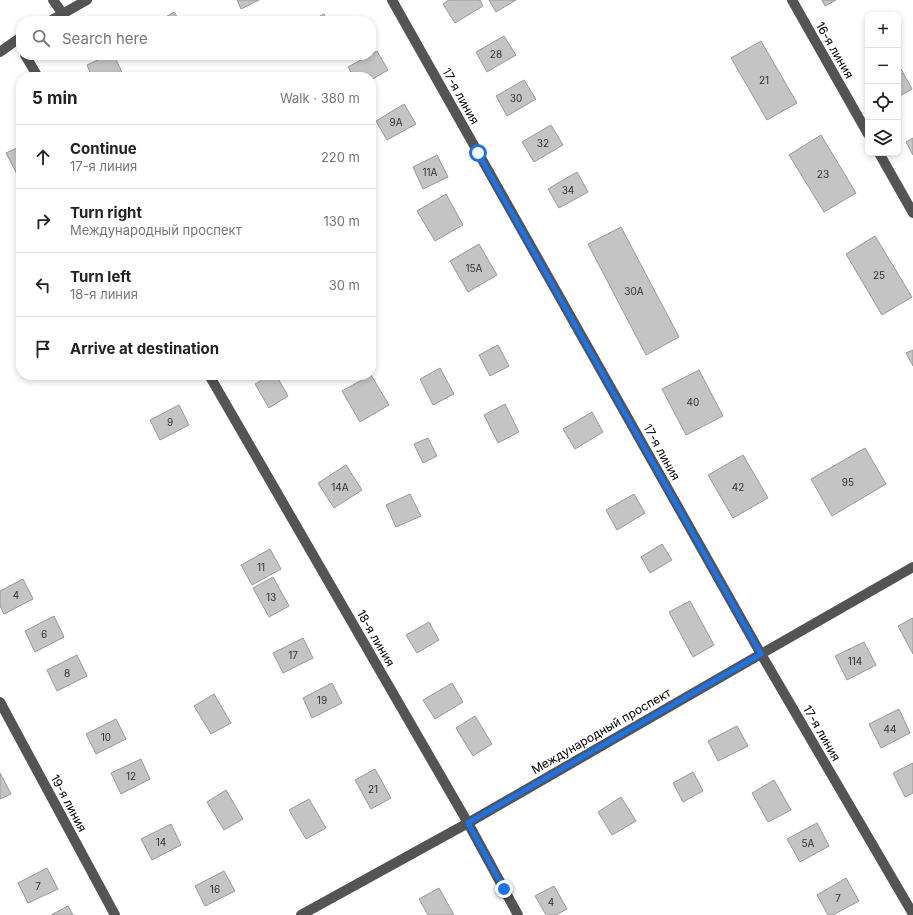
<!DOCTYPE html>
<meta charset="utf-8">
<style>
body{margin:0;font-family:Inter,sans-serif;background:#f6f6f6;color:#222}
.controls{position:absolute;right:12px;top:12px;display:grid;overflow:hidden;border-radius:8px;box-shadow:0 2px 6px #0003}
.controls button{width:36px;height:36px;display:grid;place-items:center;padding:0;border:0;border-bottom:1px solid #e0e0e0;background:#fff;color:#222;font:20px sans-serif}
.stop{position:absolute;width:12px;height:12px;margin:-9px;border:3px solid #1a73e8;border-radius:50%;background:#fff}
.stop.end{background:#1a73e8;border-color:#fff;box-shadow:0 1px 4px #0008}
.list{margin:0;padding:0;list-style:none}
h2{display:flex;justify-content:space-between;align-items:center;height:52px;margin:0;padding:0 16px;font-size:17px}
h2 small{font-size:13px;font-weight:400;color:#767676}
.list li{display:grid;grid-template-columns:26px 1fr auto;gap:12px;align-items:center;box-sizing:border-box;height:64px;padding:0 16px;border-top:1px solid #e0e0e0}
.list b{display:block;font-size:15px;white-space:nowrap}
.list p{margin:0;font-size:13px;white-space:nowrap;color:#767676}
.list em{font-size:13px;font-style:normal;color:#767676}
.icon{flex:none;width:22px;height:22px;fill:none;stroke:currentColor;stroke-width:2;stroke-linecap:round;stroke-linejoin:round}
.map{position:relative;flex:none;width:913px;height:915px;overflow:hidden}
.search{position:absolute;background:#fff;box-shadow:0 2px 6px #0003;left:16px;top:16px;width:360px;height:44px;display:flex;align-items:center;gap:10px;box-sizing:border-box;padding:0 14px;border-radius:16px;color:#767676;font-size:15px}
.panel{position:absolute;background:#fff;box-shadow:0 2px 6px #0003;left:16px;top:72px;width:360px;height:308px;border-radius:16px}
.map>svg:first-child{display:block}
</style>
<div class="map">
<svg width="913" height="915" viewBox="0 0 913 915">
<rect width="100%" height="100%" fill="#fff"/>
<path fill="#c4c4c4" stroke="#989898" d="M237,0H259L241,9Z
M449,0H480L483,6L455,23L443,4Z
M489,0H516L496,12Z
M822,0H836L825,6Z
M174,12L180,21H159Z
M324,14L327,21H311Z
M504,36L516,55L487,72L476,52Z
M761,41L797,103L767,120L731,58Z
M377,51L388,70L371,80V77H354L348,67Z
M108,55H114L124,77H92L87,65Z
M901,69L912,89L898,97V71Z
M524,80L536,99L507,116L496,96Z
M404,104L416,124L387,140L376,121Z
M551,125L563,145L534,162L522,142Z
M821,135L856,193L824,212L789,155Z
M913,138V155L906,142Z
M21,146V182L6,153Z
M437,155L448,177L423,189L413,167Z
M577,172L588,192L559,208L548,189Z
M446,194L463,225L435,241L417,211Z
M621,227L679,337L646,355L588,244Z
M875,236L912,297L882,315L846,254Z
M479,244L497,275L468,292L450,261Z
M498,345L509,366L490,376L479,355Z
M913,350V366L906,353Z
M440,368L454,394L433,405L420,379Z
M699,370L723,416L686,435L662,389Z
M270,375H276L288,396L269,408L255,384Z
M371,375L389,405L360,422L342,391Z
M505,404L519,432L498,443L484,415Z
M179,405L189,425L160,440L150,420Z
M592,412L603,432L575,449L563,429Z
M428,438L437,456L423,463L414,444Z
M865,448L886,484L832,516L811,479Z
M743,455L768,498L733,518L708,475Z
M346,465L362,490L334,508L318,483Z
M410,494L421,516L396,527L386,505Z
M634,494L645,513L617,530L606,510Z
M662,544L672,560L650,573L641,557Z
M270,549L281,569L252,585L241,565Z
M273,577L289,606L269,617L253,588Z
M23,579L33,599L4,614L0,606V591Z
M690,601L714,645L693,657L669,612Z
M54,616L64,637L35,652L25,631Z
M913,618V654L898,626Z
M429,622L439,640L417,653L406,635Z
M303,638L313,658L283,673L273,653Z
M864,642L876,665L847,680L835,656Z
M77,655L87,676L57,691L47,670Z
M332,683L342,703L312,718L303,698Z
M452,683L463,702L435,719L423,700Z
M214,694L231,723L211,734L194,706Z
M899,709L910,733L881,748L869,724Z
M475,716L492,744L473,756L456,728Z
M116,719L126,739L96,754L86,734Z
M737,726L748,746L718,761L708,741Z
M141,759L150,779L121,794L111,773Z
M913,763V793L905,797L893,773Z
M375,769L391,798L371,809L355,780Z
M693,772L703,791L683,802L673,783Z
M0,773L11,794L0,799Z
M774,780L791,810L768,822L752,793Z
M226,790L243,819L224,830L207,802Z
M621,797L636,821L612,835L598,812Z
M309,799L326,828L306,839L289,810Z
M817,823L829,846L800,862L787,839Z
M171,824L181,845L152,860L141,839Z
M47,868L58,889L28,903L18,883Z
M224,871L235,891L205,906L195,886Z
M846,878L859,901L833,915H828L817,895Z
M554,886L567,909L556,915H546L535,896Z
M439,888L454,915H428L419,899Z
M68,906L73,915H51Z"/>
<g fill="none" stroke-linecap="round" stroke-linejoin="round">
<path stroke="#545454" stroke-width="10" d="M53,0L63,14
M392,0L761,654L913,914
M792,0L868,134
M50,21L87,0
M0,52L21,37
M25,55L38,77
M879,153L913,213
M209,375L468,823L518,915
M0,702L115,915
M301,915L468,823L761,654L913,567"/>
</g>
<g fill="none" stroke-linecap="round" stroke-linejoin="round">
<path stroke="#1a73e8" stroke-width="5" d="M478,153L761,654L468,823L504,889"/>
</g>
<g text-anchor="middle" dominant-baseline="central" stroke-width="3" stroke-linejoin="round" paint-order="stroke">
<g font-size="10" fill="#313131">
<text x="496" y="54">28</text>
<text x="764" y="80">21</text>
<text x="516" y="98">30</text>
<text x="396" y="122">9А</text>
<text x="543" y="143">32</text>
<text x="430" y="172">11А</text>
<text x="823" y="174">23</text>
<text x="568" y="190">34</text>
<text x="474" y="268">15А</text>
<text x="879" y="275">25</text>
<text x="634" y="291">30А</text>
<text x="693" y="402">40</text>
<text x="170" y="422">9</text>
<text x="848" y="482">95</text>
<text x="340" y="487">14А</text>
<text x="738" y="487">42</text>
<text x="261" y="567">11</text>
<text x="16" y="595">4</text>
<text x="271" y="597">13</text>
<text x="44" y="634">6</text>
<text x="293" y="655">17</text>
<text x="855" y="661">114</text>
<text x="67" y="673">8</text>
<text x="322" y="700">19</text>
<text x="890" y="729">44</text>
<text x="106" y="737">10</text>
<text x="131" y="776">12</text>
<text x="373" y="789">21</text>
<text x="161" y="842">14</text>
<text x="808" y="843">5А</text>
<text x="38" y="886">7</text>
<text x="215" y="889">16</text>
<text x="838" y="898">7</text>
<text x="551" y="902">4</text>
</g>
<g font-size="12" fill="#000" stroke="#fff">
<text transform="translate(835 50) rotate(60)">16-я линия</text>
<text transform="translate(461 96) rotate(61)">17-я линия</text>
<text transform="translate(662 452) rotate(61)">17-я линия</text>
<text transform="translate(376 638) rotate(60)">18-я линия</text>
<text transform="translate(601 731) rotate(-30)">Международный проспект</text>
<text transform="translate(822 733) rotate(60)">17-я линия</text>
<text transform="translate(69 803) rotate(62)">19-я линия</text>
</g>
</g>
</svg>
<div class="controls">
<button>+</button>
<button>−</button>
<button><svg class="icon" aria-label="locate" viewBox="0 0 24 24"><circle cx="12" cy="12" r="6"/><path d="M12 2v4M12 18v4M2 12h4M18 12h4"/></svg></button>
<button><svg class="icon" aria-label="layers" viewBox="0 0 24 24"><path d="M12 4l9 5-9 5-9-5zM3 14l9 5 9-5"/></svg></button>
</div>
<div class="stop" style="left:478px;top:153px"></div>
<div class="stop end" style="left:504px;top:889px"></div>
<div class="search"><svg class="icon" aria-label="search" viewBox="0 0 24 24"><circle cx="10" cy="10" r="6"/><path d="M15 15l6 6"/></svg>Search here</div>
<section class="panel">
<h2>5 min<small>Walk · 380 m</small></h2>
<ul class="list">
<li><svg class="icon" aria-label="ahead" viewBox="0 0 24 24"><path d="M12 20V5M6 11l6-6 6 6"/></svg><div><b>Continue</b><p>17-я линия</p></div><em>220 m</em></li>
<li><svg class="icon" aria-label="right" viewBox="0 0 24 24"><path d="M7 20v-9h11M14 6l5 5-5 5"/></svg><div><b>Turn right</b><p>Международный проспект</p></div><em>130 m</em></li>
<li><svg class="icon" aria-label="left" viewBox="0 0 24 24"><path d="M17 20v-9H6M10 6l-5 5 5 5"/></svg><div><b>Turn left</b><p>18-я линия</p></div><em>30 m</em></li>
<li><svg class="icon" aria-label="arrive" viewBox="0 0 24 24"><path d="M6 21V4h12l-3 4 3 4H6"/></svg><div><b>Arrive at destination</b></div></li>
</ul>
</section>
</div>
